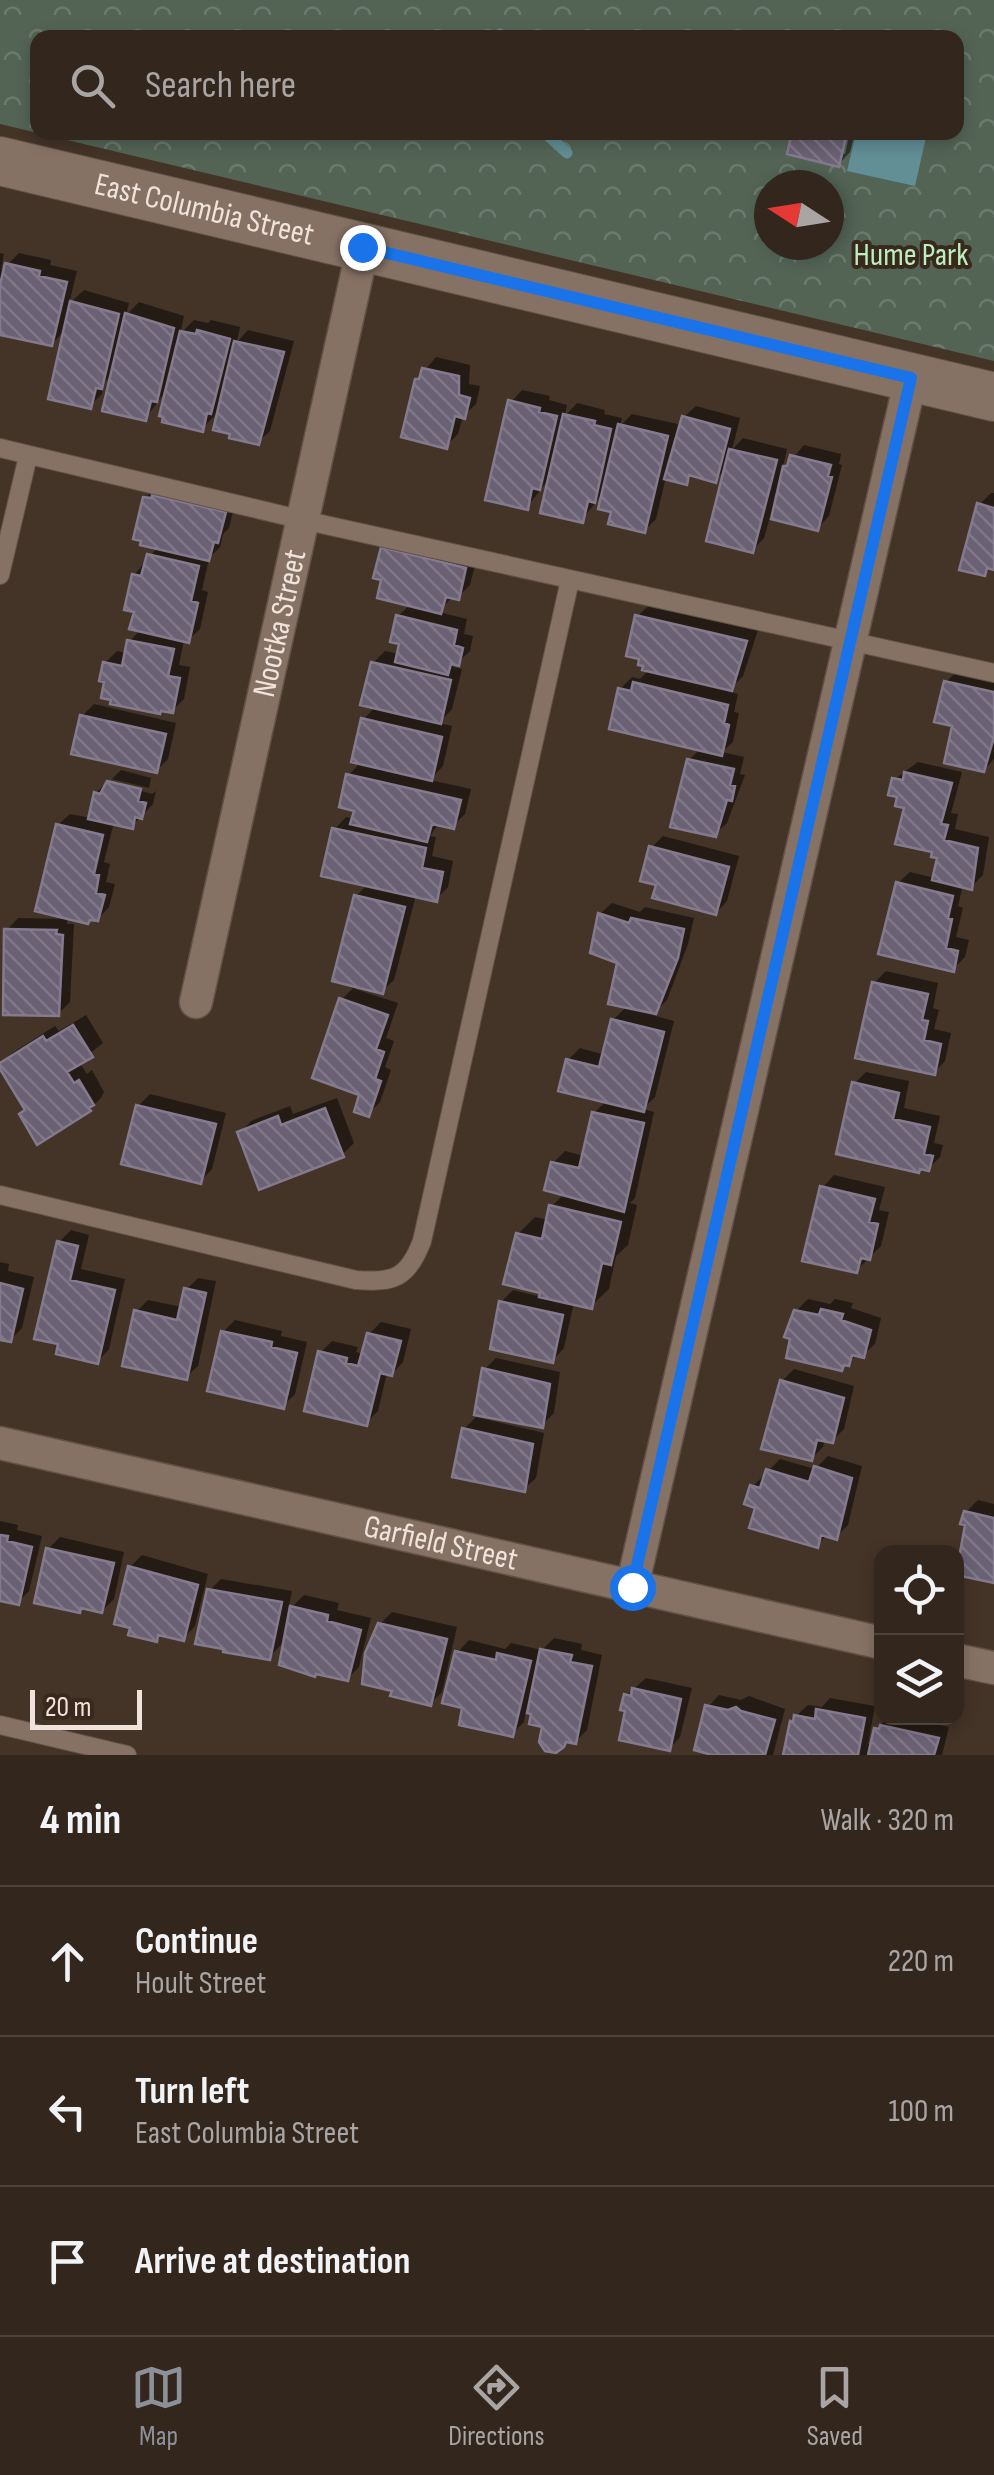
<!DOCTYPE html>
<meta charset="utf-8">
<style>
body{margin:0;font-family:"Sofia Sans Condensed",sans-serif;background:#3b2e26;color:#f1f3f6}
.controls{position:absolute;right:30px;bottom:30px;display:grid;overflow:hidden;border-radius:20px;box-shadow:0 5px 15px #0003}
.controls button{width:90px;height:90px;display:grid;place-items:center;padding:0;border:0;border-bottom:2px solid #4e433b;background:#33261d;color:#f1f3f6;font:50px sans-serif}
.compass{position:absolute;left:754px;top:170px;width:90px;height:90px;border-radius:50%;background:#33261d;box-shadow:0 5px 15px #0003;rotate:282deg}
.scale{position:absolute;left:30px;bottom:25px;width:112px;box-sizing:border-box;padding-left:10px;border:5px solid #efe3dc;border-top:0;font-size:28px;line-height:35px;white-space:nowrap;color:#efe3dc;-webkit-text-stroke:8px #39291d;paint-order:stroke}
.stop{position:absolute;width:30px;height:30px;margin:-22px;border:8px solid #1a73e8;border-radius:50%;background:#fff}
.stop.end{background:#1a73e8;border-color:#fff;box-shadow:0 2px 10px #0008}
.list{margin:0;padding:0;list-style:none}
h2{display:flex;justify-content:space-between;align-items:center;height:130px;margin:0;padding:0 40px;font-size:42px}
h2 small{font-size:32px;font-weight:400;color:#a9a5a4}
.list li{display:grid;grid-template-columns:65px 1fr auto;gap:30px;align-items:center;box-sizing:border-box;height:150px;padding:0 40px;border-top:2px solid #4e433b}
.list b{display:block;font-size:38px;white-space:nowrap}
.list p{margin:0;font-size:32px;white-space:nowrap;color:#a9a5a4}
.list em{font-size:32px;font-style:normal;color:#a9a5a4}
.icon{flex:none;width:55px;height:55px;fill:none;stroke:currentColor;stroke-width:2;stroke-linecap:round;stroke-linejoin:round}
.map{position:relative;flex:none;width:994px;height:1755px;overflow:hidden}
.search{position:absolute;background:#33261d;box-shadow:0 5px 15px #0003;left:30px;right:30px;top:30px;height:110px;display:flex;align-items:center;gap:25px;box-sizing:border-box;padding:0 35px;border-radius:20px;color:#a9a5a4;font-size:38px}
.sheet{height:580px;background:#33261d}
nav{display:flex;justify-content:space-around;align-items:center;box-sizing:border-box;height:140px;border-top:2px solid #4e433b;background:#33261d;font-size:28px;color:#a9a5a4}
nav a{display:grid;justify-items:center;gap:5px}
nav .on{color:#8c9099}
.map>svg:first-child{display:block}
</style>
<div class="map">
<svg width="994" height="1755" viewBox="0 0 994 1755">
<defs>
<pattern id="park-crowns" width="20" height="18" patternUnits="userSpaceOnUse" patternTransform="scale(2.5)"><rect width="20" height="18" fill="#536455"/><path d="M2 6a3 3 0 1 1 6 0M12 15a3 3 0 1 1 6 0" fill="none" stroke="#6c7a6d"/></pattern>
<pattern id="building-back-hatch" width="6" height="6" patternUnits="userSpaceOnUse" patternTransform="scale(2.5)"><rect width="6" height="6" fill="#6a6174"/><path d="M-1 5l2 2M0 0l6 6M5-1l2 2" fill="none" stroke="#807887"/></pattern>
</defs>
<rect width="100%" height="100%" fill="#443327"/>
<path fill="url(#park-crowns)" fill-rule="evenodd" d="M0,0H994V361L0,124ZM38,38H956V132H38ZM769,185H829V245H769Z"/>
<path fill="#628e96" d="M856,133H927L915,186L847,171Z"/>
<path fill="#0007" d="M850,132H855L850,152L839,164L840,154H845Z
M0,253L4,254L1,271L19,253L51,260L50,265L77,271L69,304L84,290L129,303L126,315L139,302L184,316L180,334L194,320L208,323L211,320L240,327L237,342L248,330L294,341L270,431L258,442L220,410L202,429L169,387L145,419L113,374L105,382L102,394L90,406L66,329L52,344L0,332Z
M436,357L470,365L469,384L480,386L476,404L463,416L458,434L446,446L417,380Z
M522,390L550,396L549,400L567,405L565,416L577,403L605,410L604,414L622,418L620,426L632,414L682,425L684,417L696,406L740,418L732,450L743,438L787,449L782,471L804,445L841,454L839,464L842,465L829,516L818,528L770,517L764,538L753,550L727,468L715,480L694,474L686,482L666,477L656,519L644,531L614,511L606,489L582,520L552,475L527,507L511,402Z
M157,486L236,500L229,528L223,534L220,547L209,558L202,590L208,592L200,629L188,640H184L179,665L190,667L184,699L172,711L105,663L117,651L127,653L130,641L141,629L134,575L158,547L145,498Z
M991,493H994V567L984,573L980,504Z
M395,537L477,557L470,585L458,597L453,596L439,612L467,619L464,634L473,636L470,651L453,667L462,669L452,709L439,723L452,726L443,766L430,780L471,789L465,814L453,826L439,823L430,836L436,837L432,856L453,861L448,887L436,899L416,895L394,980L382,991L357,985L355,989L398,1003L386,1038L394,1041L385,1067L391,1070L380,1102L368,1114L341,1000L356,985V896L368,884L335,829L346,817L354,819L357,809L348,776L361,762L363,720L376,706L373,663L385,651L399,654L398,616L411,604L384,578L383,548Z
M649,605L758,630L743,676L728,691L738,694L734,712L739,713L733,742L722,752L744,757L740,774L745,775L727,823L715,834L689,760L701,748L620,689L632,677L640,679L650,669L638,616Z
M958,670L994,678V759L984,770L955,724L946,682Z
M94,704L176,723L168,759L156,771L82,716Z
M918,762L962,772L951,813L958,814L955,829L989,837L983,875L971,887L963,885L958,906L963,908L956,937L969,940L965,957L953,969L898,883L910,872L935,878L940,857L907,806L895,779Z
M121,770L151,778L149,788L112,779Z
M108,781L152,794L156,791L153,804L132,826L114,822L104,862L110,864L106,882L115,884L109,907L98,919L58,825L70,814L91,818L96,793Z
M663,836L739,856L727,901L716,913L659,883L651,848Z
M612,903L640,912L645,907L694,918L688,944L667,1000L652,1015L674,1021L655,1097L643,1109L654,1112L635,1198L630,1203L637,1205L628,1245L616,1256L609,1289L591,1306L574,1302L564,1348L553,1360L501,1302L513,1290L541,1297L543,1291L518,1234L535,1217L549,1220L552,1206L566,1192L553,1163L565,1151L584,1156L594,1113L607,1100L568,1060L580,1048L605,1055L613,1020L627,1006L620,962L600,914Z
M18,918L67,919V924H74L70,1002L58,1014L7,930Z
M886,971L938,983L933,1008L939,1010L934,1029L951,1033L945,1061L934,1073L874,983Z
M86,1015L103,1043L79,1062L87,1074L92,1070L104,1092L101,1098L90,1109H27L0,1065L12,1053L55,1026L59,1031Z
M866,1072L909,1081L904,1108L940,1116L934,1143L943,1145L940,1157L929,1168L854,1084Z
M150,1094L226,1113L212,1169L201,1181L138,1106Z
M337,1098L354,1143L342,1155L240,1133L251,1121L290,1106L293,1114Z
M834,1175L885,1187L879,1210L889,1212L881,1246L856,1271L823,1187Z
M71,1230L89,1235L81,1269L125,1279L109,1349L98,1361L59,1353V1242Z
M0,1262L9,1264L8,1271L34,1277L22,1328L10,1340L0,1337Z
M198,1278L216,1281L198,1366L186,1377L136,1312L148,1300L182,1307L187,1289Z
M808,1299L830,1304L835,1299L853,1303L851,1308L881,1318L875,1344L863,1355L858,1354L841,1369L796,1311Z
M235,1320L282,1331L281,1336L307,1342L295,1394L283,1406L223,1332Z
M381,1322L411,1329L403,1362L392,1374L387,1373L378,1411L366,1423L321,1352L332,1341L358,1347L356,1352L364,1354L369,1334Z
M496,1358L560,1372L554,1413L542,1425L484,1370Z
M794,1369L854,1386L844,1429L832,1441L825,1439L823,1447L811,1459L782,1381Z
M476,1417L544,1433L536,1478L524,1489L464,1429Z
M828,1456L862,1466L848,1525L836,1537L827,1535L817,1545L758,1506L752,1487L780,1459L815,1469Z
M978,1500L994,1504V1581L968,1523L966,1512Z
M0,1521L18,1525L17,1530L42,1536L29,1591L18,1602L0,1598Z
M60,1537L124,1552L114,1599L102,1611L48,1549Z
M142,1555L208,1574L195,1626L184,1638L162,1633L156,1639L130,1567Z
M221,1579L292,1591L288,1611L304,1595L339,1603L337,1610L371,1618L359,1667L347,1679L287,1639L269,1657L209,1591Z
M392,1612L457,1627L442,1692L431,1703L380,1624Z
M554,1638L582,1644L581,1650L602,1655L587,1730L576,1741L545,1725L534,1712L526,1710L524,1722L512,1734L465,1706L458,1652L469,1640L505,1649L511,1643L542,1650Z
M646,1678L692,1688L680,1737L669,1749L626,1696Z
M719,1695L741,1700L749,1696L785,1709L773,1755H722L708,1707Z
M830,1698L875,1706L868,1744L873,1745L876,1729L888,1718H909L949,1727L942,1755H786L792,1722L796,1716L808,1705L822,1707Z"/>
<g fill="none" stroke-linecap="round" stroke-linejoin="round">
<path stroke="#628e96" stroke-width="11" d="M500,34L501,38
M544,132L567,153"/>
</g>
<path fill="url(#building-back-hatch)" stroke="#847a8e" stroke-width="2.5" d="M792,132H847L839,167L787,154Z
M5,263L40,271L39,276L67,282L52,346L0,335V285Z
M70,301L119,314L102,389L96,388L91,409L48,399Z
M125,313L174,328L157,402L151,401L146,421L102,411Z
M197,330L230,339L211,414L207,413L203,432L162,422L163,417L159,416L180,331L196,334Z
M234,341L284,352L259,445L229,438L230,434L213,430Z
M422,368L459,376V395L470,398L465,419L455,416L447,449L401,437L415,379H419Z
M508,400L540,408L539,412L557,416L540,490L532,488L528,510L485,500Z
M563,414L595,421L594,425L611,429L595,503L588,501L583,523L540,513Z
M682,416L730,429L716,483L689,475L687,485L664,479Z
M618,424L668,436L645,533L608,524L611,512L598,509Z
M729,449L777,460L753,553L706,541Z
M790,455L831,465L828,476L832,477L818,531L771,519L783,466H787Z
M152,495L226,512L218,543L214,542L209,561L140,545L141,541L133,539L143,497L152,498Z
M977,503L994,508V570L987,568L985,576L959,570Z
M381,547L466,568L459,600L446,597L441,614L377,598L381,580L373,578Z
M147,554L199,566L191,601L198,603L189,643L129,629L134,612L124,610L132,574L141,576Z
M396,615L457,630L454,645L463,648L459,666L451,664L448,675L395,662L399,644L390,642Z
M635,615L747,641L732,691L642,670L643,666L638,665L639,659L626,656Z
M127,640L174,649L168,676L180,678L173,713L161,711L160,714L110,704L111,700L101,698L104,682L99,681L103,662L122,666Z
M371,662L451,680L441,724L360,705Z
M944,681L994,692V737L984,772L944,763L952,726L934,722Z
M633,682L728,705L724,723L729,725L722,756L609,729L618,688L631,691Z
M80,715L166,734L157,773L71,754Z
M361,718L442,737L432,781L351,762Z
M687,759L734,769L730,785L735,786L732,801L727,800L716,837L670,827Z
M904,772L952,783L941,824L948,825L944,840L978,848L972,890L932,880L937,858L931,857L932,852L895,844L904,808L895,806L897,797L888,795L892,778L903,780Z
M346,774L461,800L454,829L432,824L427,842L350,824L354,811L339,807Z
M107,781L141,789L138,801L146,803L142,819L135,817L133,829L88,819L94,792L100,794Z
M56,824L103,835L94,874L99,875L96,893L105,895L98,921L90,920L88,924L35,911Z
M332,828L426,848L422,868L443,872L437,902L321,876Z
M649,846L729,867L716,915L652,898L656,885L640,881Z
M896,882L953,896L948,918L952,919L946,948L958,951L954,972L878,954Z
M354,895L405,907L383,994L332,981Z
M598,913L629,923L631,918L684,929L678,958L656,1014L608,1004L617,963L590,953Z
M4,929L57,930L56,934L63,935L59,1016L3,1015Z
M872,982L928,994L922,1020L928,1021L924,1040L941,1044L935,1075L855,1058Z
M339,998L388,1015L376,1049L384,1052L375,1079L381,1081L369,1117L354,1112L359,1095L312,1078Z
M611,1019L664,1032L644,1112L558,1091L566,1059L599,1067Z
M73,1025L93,1057L67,1072L74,1083L79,1080L94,1105L89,1108L91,1111L37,1145L19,1114L25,1110L0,1069V1063L43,1036L46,1041Z
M852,1082L899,1093L893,1119L930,1127L924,1154L933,1156L929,1171L920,1169L919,1173L836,1154Z
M136,1105L216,1124L201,1184L121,1164Z
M325,1108L344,1157L259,1190L237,1132L278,1116L281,1125Z
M592,1112L644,1123L624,1212L544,1190L551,1162L579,1168Z
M820,1186L875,1199L869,1222L878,1224L870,1260L861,1258L857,1273L802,1261Z
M549,1205L621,1222L611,1265L602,1263L592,1309L539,1297L540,1293L503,1284L516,1233L542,1239Z
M57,1241L78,1246L70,1280L115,1290L98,1364L56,1354L58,1344L34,1339Z
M0,1283L23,1289L11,1342L0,1340Z
M184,1288L206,1293L187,1380L122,1366L134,1310L177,1320Z
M499,1301L563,1315L553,1363L490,1349Z
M821,1309L843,1314L841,1320L871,1330L864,1358L852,1355L849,1366L844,1365L842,1371L786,1358L790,1339L784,1337L794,1310L819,1315Z
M221,1331L272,1342L271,1347L297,1353L284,1409L207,1391Z
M367,1333L401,1341L392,1376L380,1373L367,1426L304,1411L318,1351L347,1358L346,1363L358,1366Z
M482,1368L550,1384L543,1428L474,1415Z
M780,1380L844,1398L833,1443L817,1440L812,1461L761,1449Z
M462,1428L533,1444L525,1492L452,1477Z
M814,1466L852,1478L837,1540L821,1535L818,1548L749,1528L755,1508L744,1504L750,1485L760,1488L766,1469L809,1482Z
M964,1511L994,1518V1583L956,1575L965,1525L960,1524Z
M0,1535L8,1536L7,1541L32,1547L19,1605L0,1601Z
M46,1548L114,1563L102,1613L81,1608L80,1613L34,1603Z
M128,1566L198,1585L184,1641L158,1635L157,1642L128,1635L130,1628L114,1624Z
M207,1589L282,1602L270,1660L223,1652V1649L195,1644Z
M290,1606L328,1615L327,1621L361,1630L348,1681L316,1674L315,1677L279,1665Z
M378,1623L447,1639L431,1706L390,1696L392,1691L362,1684L365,1653Z
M540,1649L572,1655L570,1662L592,1666L576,1744L566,1742L564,1747L556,1753L545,1751L539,1742L542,1727L529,1724L531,1714L527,1713Z
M455,1651L496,1660L497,1653L531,1661L513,1737L459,1725L462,1708L442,1703Z
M632,1688L681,1699L670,1751L619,1740L625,1711L620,1710L624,1694L631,1696Z
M705,1705L728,1710L736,1707L741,1711L775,1720L765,1755H712L694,1750Z
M816,1709L865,1718L858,1755H783L790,1721L793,1722L794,1715L815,1719Z
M880,1725L939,1738L934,1755H868L874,1728L879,1729Z"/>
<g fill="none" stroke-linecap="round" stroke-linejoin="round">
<g stroke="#615248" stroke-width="20">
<path id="service" d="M0,448L303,520L994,673
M0,575L28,456
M0,1195L356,1280C394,1283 408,1278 422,1241L570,580
M0,1725L127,1755"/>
</g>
<g stroke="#615248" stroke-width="35">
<g id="minor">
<path id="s1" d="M196,1002L363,247"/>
<path id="s2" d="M0,1443L882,1643"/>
<path d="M632,1587L911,378"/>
<path d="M956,1660L994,1668"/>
</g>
</g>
<g stroke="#615248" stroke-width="50">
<g id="secondary">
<path id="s3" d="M0,161L994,397"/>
</g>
</g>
<use href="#service" stroke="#867265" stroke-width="18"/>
<use href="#minor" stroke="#867265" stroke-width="32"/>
<use href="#secondary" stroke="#867265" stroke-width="48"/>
</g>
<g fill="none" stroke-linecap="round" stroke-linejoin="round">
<path stroke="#1a73e8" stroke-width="12" d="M362,247L911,378L632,1587"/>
</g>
<g text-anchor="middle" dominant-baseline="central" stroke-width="8" stroke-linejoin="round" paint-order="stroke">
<g font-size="32" fill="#efe3dc" stroke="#39291d">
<text stroke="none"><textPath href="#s3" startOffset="210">East Columbia Street</textPath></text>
<text stroke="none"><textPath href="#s1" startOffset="388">Nootka Street</textPath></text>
<text stroke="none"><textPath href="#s2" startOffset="452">Garfield Street</textPath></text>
</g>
<g font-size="32" fill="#bceec1" stroke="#39291d">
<text x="911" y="255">Hume Park</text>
</g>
</g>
</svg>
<div class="controls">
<button><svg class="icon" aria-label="locate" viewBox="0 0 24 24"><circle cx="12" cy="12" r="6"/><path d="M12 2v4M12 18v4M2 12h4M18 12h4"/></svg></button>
<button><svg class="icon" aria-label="layers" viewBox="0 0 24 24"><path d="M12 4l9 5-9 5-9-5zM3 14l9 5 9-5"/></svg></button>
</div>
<svg class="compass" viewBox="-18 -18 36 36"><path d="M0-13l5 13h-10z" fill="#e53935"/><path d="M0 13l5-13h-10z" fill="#a9a5a4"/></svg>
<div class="scale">20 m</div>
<div class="stop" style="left:632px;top:1587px"></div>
<div class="stop end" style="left:362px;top:247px"></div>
<div class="search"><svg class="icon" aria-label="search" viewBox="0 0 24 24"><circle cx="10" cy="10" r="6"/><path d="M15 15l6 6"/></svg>Search here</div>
</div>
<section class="sheet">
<h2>4 min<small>Walk · 320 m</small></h2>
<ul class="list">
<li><svg class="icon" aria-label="ahead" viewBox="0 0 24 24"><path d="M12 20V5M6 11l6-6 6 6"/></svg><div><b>Continue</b><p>Hoult Street</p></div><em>220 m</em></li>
<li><svg class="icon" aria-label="left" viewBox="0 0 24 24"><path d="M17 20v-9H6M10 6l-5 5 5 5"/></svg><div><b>Turn left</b><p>East Columbia Street</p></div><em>100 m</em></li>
<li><svg class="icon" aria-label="arrive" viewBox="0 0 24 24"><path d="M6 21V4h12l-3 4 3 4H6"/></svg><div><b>Arrive at destination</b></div></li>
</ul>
</section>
<nav>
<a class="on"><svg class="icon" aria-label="map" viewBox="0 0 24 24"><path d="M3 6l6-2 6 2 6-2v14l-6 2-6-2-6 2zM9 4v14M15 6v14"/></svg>Map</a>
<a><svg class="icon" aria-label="directions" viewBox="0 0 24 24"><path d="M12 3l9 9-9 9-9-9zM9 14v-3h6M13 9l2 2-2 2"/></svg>Directions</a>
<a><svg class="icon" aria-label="saved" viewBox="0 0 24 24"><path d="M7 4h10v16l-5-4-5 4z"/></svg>Saved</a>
</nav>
